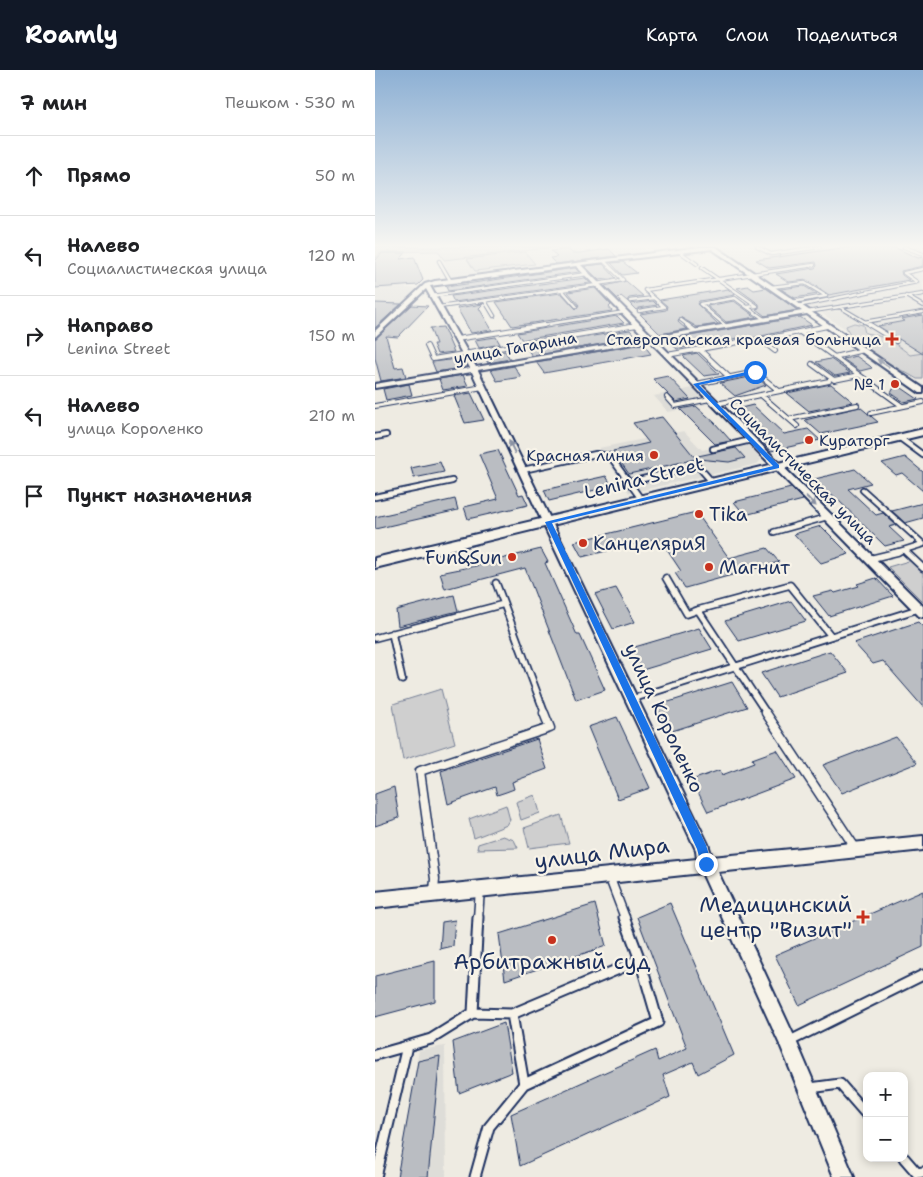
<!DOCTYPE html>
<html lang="ru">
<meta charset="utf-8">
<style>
body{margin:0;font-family:"Shantell Sans",sans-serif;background:#f6f6f6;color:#202124}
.controls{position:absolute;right:15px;bottom:15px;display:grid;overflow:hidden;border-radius:10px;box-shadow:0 2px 8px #0003}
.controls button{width:45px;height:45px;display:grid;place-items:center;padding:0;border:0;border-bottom:1px solid #e0e0e0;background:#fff;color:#202124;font:25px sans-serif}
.stop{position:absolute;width:15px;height:15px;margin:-11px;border:4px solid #1a73e8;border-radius:50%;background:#fff}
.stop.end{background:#1a73e8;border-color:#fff;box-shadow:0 1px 5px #0008}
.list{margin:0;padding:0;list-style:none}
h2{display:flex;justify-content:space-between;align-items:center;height:65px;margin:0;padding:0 20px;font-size:21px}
h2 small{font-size:16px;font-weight:400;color:#757577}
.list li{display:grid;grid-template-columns:32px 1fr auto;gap:15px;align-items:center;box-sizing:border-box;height:80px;padding:0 20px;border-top:1px solid #e0e0e0}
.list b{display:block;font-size:19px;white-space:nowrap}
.list p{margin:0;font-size:16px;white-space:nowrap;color:#757577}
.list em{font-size:16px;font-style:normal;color:#757577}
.icon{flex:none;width:28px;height:28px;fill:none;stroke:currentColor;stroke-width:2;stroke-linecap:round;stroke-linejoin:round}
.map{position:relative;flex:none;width:548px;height:1107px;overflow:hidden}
header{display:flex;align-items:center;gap:30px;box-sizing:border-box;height:70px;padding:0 25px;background:#111827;color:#fff}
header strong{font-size:24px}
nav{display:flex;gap:28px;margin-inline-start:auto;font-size:18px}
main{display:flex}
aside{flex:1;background:#fff}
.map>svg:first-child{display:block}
</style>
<header>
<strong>Roamly</strong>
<nav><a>Карта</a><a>Слои</a><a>Поделиться</a></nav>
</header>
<main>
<aside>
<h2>7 мин<small>Пешком · 530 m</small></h2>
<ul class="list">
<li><svg class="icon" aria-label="ahead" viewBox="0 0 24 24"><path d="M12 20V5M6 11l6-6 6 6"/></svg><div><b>Прямо</b></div><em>50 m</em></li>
<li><svg class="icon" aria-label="left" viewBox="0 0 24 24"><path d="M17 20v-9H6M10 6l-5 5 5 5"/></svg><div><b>Налево</b><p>Социалистическая улица</p></div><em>120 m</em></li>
<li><svg class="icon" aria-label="right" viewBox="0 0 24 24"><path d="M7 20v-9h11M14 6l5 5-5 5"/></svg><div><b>Направо</b><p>Lenina Street</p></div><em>150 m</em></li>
<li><svg class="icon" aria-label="left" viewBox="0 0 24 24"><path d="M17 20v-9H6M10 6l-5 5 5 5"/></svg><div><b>Налево</b><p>улица Короленко</p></div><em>210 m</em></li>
<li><svg class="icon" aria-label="arrive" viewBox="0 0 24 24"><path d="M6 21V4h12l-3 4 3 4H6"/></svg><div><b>Пункт назначения</b></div></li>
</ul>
</aside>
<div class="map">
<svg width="548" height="1107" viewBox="0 0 548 1107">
<rect width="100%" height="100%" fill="#eeebe2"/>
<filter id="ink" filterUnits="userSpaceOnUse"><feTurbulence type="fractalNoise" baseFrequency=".02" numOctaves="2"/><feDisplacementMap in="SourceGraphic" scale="10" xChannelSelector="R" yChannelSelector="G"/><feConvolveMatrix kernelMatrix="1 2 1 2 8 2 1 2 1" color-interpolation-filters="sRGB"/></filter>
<g filter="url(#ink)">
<path fill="#deddd8" d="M182,177H266L272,182L75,207L69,190Z
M342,177H548V222L438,241Z
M34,181L26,189L29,200L24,217L43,219L0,260V189L6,182Z
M548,226V285L519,290L446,243Z
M318,318L333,334L293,342L279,326Z
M309,361L327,380L371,371L384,385L386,390L382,394L254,423L224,378Z
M70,976L71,1107H22L44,980Z"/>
<path fill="#cfcfcf" stroke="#757f96" d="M0,177H182L69,190L63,181L6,182L0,189Z
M150,182L160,194L100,201L92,189Z
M479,253L488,255L490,263C508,265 522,274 535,285L548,283V309H542C524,298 477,277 471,256Z
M537,490L548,500V532L513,497Z
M66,619L80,673L28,690L18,634Z
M160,725L165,743L146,750L141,732Z
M131,735L135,750L132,755L99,768L94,749Z
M186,745L194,773L154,778L149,758Z
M128,766L139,770L143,778L102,779L103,774Z"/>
<path fill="#babdc2" stroke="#1b2f5e" d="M474,177H519L543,188L548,187V196L526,201L527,205L534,210L454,225L432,210L414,212L401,204L440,198L442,196L441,192L394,198L381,190Z
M193,179L197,183H205L234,179L241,186L181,194L175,188L182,187L176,181Z
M7,183H31L25,189L39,187L48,210L43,215L0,218V191Z
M248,192L262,203L247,205L236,193Z
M228,194L241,208L224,210L210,196Z
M200,198L204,202L73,221L71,217Z
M210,208L215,213L79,232L76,226Z
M251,211L268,226L254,228L252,231L246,226L243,229L230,216Z
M373,216L379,220L391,218L422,240L390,246L381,239L384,238V234L362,218Z
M429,216L442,224L420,228L406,219Z
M220,218L236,235L234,237L237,241L137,256L121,232L186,223L201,239L204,235L193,222Z
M353,219L360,225L324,231L322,234L343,254L322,257L305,247L303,252L311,259L285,264L265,244L291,240L292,236L285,230Z
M278,231L282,235L264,238L261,240L255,234Z
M359,231L381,247L351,252L332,236Z
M0,233L26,234L0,258Z
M108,234L104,238L117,260L96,263L82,238Z
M37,235L53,236L23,267L11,266L20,298L28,297L31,307L6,311L0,288V269Z
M548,245V284L503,256L530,251L526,249Z
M242,246L249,253L147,270L142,263Z
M425,247L437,255L368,270L363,268L302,279L292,270Z
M68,257L79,282L62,284L58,274H61L55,258Z
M255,260L262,268L157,286L151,277Z
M121,267L125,274L104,278L100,270Z
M268,274L276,284L169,303L161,292Z
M130,281L135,289L113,293L108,284Z
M322,283L344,304L329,306L308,286Z
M481,286L495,296L497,298L485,301L468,289Z
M82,289L85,298L61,302L57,292Z
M455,289L457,290L475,303L460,306L441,292Z
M139,296L146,307L122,311L116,300Z
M88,305L93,316L68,320L64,309Z
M293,306L315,329L301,332L278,309Z
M380,306L391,315L360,326L345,313Z
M34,314L37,325L11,330L8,319Z
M456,314L478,332L434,341L412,323Z
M521,314L543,329L529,332L516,323Z
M96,323L109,350L90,353L79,326Z
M378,335L409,364L433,359L445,370L396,381L384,369L391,367L362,339Z
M321,336L340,353L356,371L340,374L305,339Z
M485,337L503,352L446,364L430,350Z
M287,347L321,389L254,404L238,381L274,373L258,353Z
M361,378L370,388L354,392L323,389V386Z
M123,380L144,425L148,424L153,435L93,449L89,437L123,429L104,384Z
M530,387L548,402V421L527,403L521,405L507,393Z
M65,392L69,402L39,408L36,398Z
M480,399L496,413L473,419L501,445L508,443L521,455L514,457L529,471L510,476L458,425L445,429L428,412Z
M231,406L237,416L174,431L169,420Z
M416,418L428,430L370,445L359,432Z
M80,429L83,440L0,459V447Z
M548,433V448L530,453L517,441Z
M321,442L354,488L392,478L404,492L310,518L300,503L306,501L284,468L207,487L199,472Z
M446,456L474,484L446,493L419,464Z
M166,479L173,492L170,493L202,565H205L230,620L201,630L150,498L70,519L65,503L115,493L114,492Z
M501,508L518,526L454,546L438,526L458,521L460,523L484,516L482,514Z
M241,518L260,552L238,559L220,524Z
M79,525L83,541L23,556L21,540Z
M416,531L431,551L364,571L350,551Z
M543,552L548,557V637L508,591L498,594L479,573Z
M324,558L337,579L264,601L253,579Z
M455,581L473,603L402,627L386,603Z
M357,612L372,637L294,662L281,636Z
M242,647L275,718L243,729L213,657Z
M521,667L542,693L467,723L448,695Z
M162,669L172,699L137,712L139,719L131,722L122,725L120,717L73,734L66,701Z
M402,680L421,709L333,742L317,710L345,700L347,705L379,693L377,689Z
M19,717L24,748L0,756V724Z
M548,821V877L424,935L400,885Z
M295,833L359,985L323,1004L318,992L288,1005L295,1027L145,1096L136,1044L280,980L283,991L312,978L262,847Z
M220,834L231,876L130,910L124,864Z
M80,850L78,876L65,879L67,852Z
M60,891V931L0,947V906Z
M129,953L137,1002L84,1023L78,972Z
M65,986L53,1107H22L43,991Z"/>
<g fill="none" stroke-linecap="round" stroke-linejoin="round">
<g stroke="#1b2f5e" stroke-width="4.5">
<path id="lane-far5" d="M382,177L396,184L445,177
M529,177L548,184
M305,182L322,194
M64,191L75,210
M327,198L382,236L372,237L389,249
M377,204L439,195
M221,214L248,210L229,191
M396,217L430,213L451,226L417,232
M187,220L201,236
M57,226L212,204
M531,226L548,236
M110,231L119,246
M255,231L279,228
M422,236L542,212L529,203L548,199
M64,237L222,215
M465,237L497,256
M264,241L289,237L270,220L378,204
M432,242L548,224
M306,250L314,256
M489,252L548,242
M161,256L250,242
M254,256L262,255
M351,256L325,234L360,228L372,237"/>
</g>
<g stroke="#1b2f5e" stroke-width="6">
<path id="lane-far4" d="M312,255L320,261
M495,255L521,271
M425,262L527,336
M82,269L169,255
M52,276L58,289L262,255
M324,279L354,307
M400,281L386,270L452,256
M292,285L364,272
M459,287L488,280
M437,294L459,310L484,305
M321,314L381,302L404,321
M386,325L422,356
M292,327L300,336L335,329
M341,334L454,311
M0,336L108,317
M496,343L548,332
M414,349L482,335"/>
</g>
<g stroke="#1b2f5e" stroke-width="8">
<path id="lane-far3" d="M0,367L11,365
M525,368L548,385
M338,379L376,370
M148,400L221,384L235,386L266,429
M255,412L323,396L337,412
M488,420L548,474
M0,427L77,411
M399,462L452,447
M529,480L548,474
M518,483L529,480L532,483"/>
</g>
<g stroke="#1b2f5e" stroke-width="9">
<path id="lane-far2" d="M531,482L548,498
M494,489L523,482
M291,508L312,544L323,540
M129,534L170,644
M17,563L27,610
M0,568L129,534L121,513
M257,629L543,539
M392,644L323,540L415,515L456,566"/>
</g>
<g stroke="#1b2f5e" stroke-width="11">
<path id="lane-far1" d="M391,643L481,779
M234,806L250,848
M59,822L60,809L45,701L175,658L169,643
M103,848L105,819"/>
</g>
<g stroke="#1b2f5e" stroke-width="13">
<path id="lane" d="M98,943L137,944L265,890
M137,944L149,1014
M415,971L548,905
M0,985L32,976
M435,1018L465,1014L492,1045
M529,1088L542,1103L548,1102
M1,1107L32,976L56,969L98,943L103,847
M100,1107L114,1057L149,1014L283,952L265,890L249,847"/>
</g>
<g stroke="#1b2f5e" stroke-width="4">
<path id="street" d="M325,177H341L548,318V323H545L432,244L281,270L548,536V547L544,546L275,271L103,300L333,774L337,787L548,766V780L343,802L419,966L479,1107H459L406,977L327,803L0,838V822L322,789L321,780L97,302L0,318V314L95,298L51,219L0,267V261L50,214L60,211ZM337,179L427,241L278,267L206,195ZM201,196L271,268L101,297L55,216Z"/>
</g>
<g stroke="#1b2f5e" stroke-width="4">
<path id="secondary" d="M548,359V365L0,498V488Z"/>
</g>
<use href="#lane-far5" stroke="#f7f3e8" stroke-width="2.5"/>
<use href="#lane-far4" stroke="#f7f3e8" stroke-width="4"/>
<use href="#lane-far3" stroke="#f7f3e8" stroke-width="4.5"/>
<use href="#lane-far2" stroke="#f7f3e8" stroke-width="5.5"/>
<use href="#lane-far1" stroke="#f7f3e8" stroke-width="8"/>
<use href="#lane" stroke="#f7f3e8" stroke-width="9"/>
<use href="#street" fill="#f7f3e8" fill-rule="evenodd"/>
<use href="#secondary" fill="#f7f3e8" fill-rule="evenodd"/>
</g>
<defs><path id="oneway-solid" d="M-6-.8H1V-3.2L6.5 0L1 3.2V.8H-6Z" transform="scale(1.25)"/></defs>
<g fill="#8991a3">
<use href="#oneway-solid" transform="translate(508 293) rotate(-146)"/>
<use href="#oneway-solid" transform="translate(137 377) rotate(-116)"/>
<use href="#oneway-solid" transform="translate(436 431) rotate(45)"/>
</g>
</g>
<linearGradient id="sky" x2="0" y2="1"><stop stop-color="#8db0d4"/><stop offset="0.53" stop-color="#f7f6f2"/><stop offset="1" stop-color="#f7f6f2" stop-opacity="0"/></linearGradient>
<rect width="548" height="332" fill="url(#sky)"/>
<path fill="#1a73e8" d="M380,300L382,303L324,315L404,395V398L177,453L331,775L337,794L335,798L331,800L327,798L322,779L170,452L398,396L318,314Z"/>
<g fill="#c8321e" stroke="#f7f3e8" stroke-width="2">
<path d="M514.5 261.5h5v5h5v5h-5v5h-5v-5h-5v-5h5z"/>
<circle cx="520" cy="314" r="5"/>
<circle cx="434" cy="370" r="5"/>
<circle cx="279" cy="385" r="5"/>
<circle cx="324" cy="444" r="5"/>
<circle cx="208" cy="473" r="5"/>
<circle cx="137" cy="487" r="5"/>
<circle cx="334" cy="497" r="5"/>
<path d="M485.5 839.5h5v5h5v5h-5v5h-5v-5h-5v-5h5z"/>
<circle cx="177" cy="870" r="5"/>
</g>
<g text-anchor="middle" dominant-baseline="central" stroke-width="4.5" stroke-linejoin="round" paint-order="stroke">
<g font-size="16" fill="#1b2f5e" stroke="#f7f3e8" text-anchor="end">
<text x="506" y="269">Ставропольская краевая больница</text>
<text x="510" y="314">№ 1</text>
<text x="444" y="370" text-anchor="start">Кураторг</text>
<text x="269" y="385">Красная линия</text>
</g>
<g font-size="16" fill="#1b2f5e" stroke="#f7f3e8">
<text transform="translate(140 278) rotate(-10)">улица Гагарина</text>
<text transform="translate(428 401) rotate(45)">Социалистическая улица</text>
</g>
<g font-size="19" fill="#1b2f5e" stroke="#f7f3e8">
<text transform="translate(269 408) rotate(-14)">Lenina Street</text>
<text transform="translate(289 648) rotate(65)">улица Короленко</text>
</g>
<g font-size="19" fill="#1b2f5e" stroke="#f7f3e8" text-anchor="start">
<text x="334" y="444">Tika</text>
<text x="218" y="473">КанцеляриЯ</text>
<text x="127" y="487" text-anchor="end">Fun&amp;Sun</text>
<text x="344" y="497">Магнит</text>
</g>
<g font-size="22" fill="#1b2f5e" stroke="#f7f3e8">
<text transform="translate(227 783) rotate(-7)">улица Мира</text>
</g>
<g font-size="22" fill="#1b2f5e" stroke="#f7f3e8" text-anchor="end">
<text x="477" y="834">Медицинский<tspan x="477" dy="25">центр "Визит"</tspan></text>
<text x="177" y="891" text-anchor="middle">Арбитражный суд</text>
</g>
</g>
</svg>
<div class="controls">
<button>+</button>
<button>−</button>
</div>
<div class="stop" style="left:380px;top:302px"></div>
<div class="stop end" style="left:331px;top:794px"></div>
</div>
</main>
